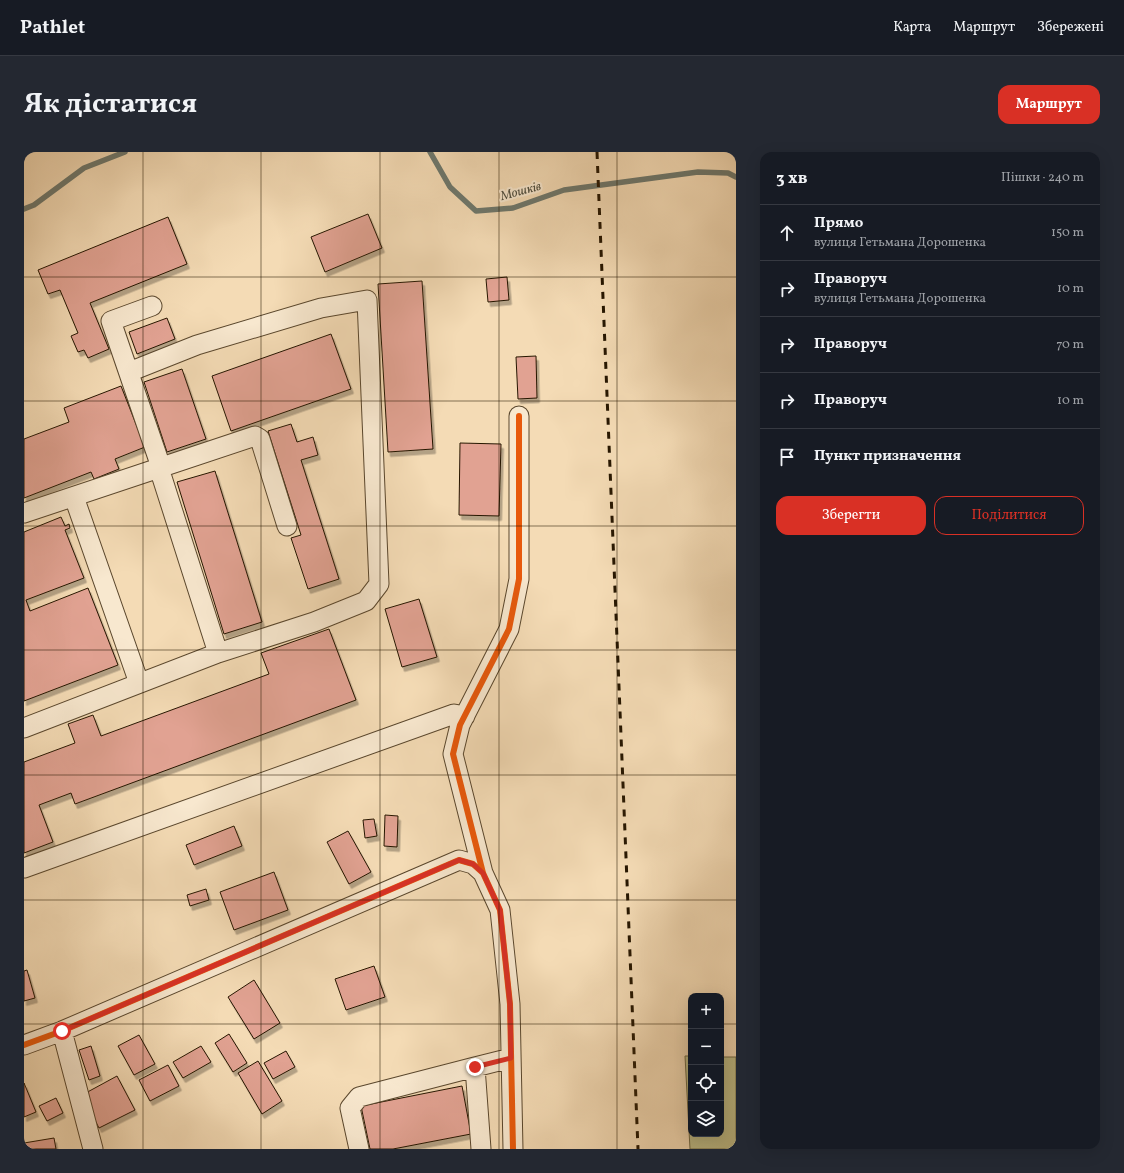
<!DOCTYPE html>
<html lang="uk">
<meta charset="utf-8">
<style>
body{margin:0;font-family:Vollkorn,serif;background:#242831;color:#f1f3f6}
.controls{position:absolute;right:12px;bottom:12px;display:grid;overflow:hidden;border-radius:8px;box-shadow:0 4px 16px #0002}
.controls button{width:36px;height:36px;display:grid;place-items:center;padding:0;border:0;border-bottom:1px solid #363941;background:#171b24;color:#f1f3f6;font:20px sans-serif}
.stop{position:absolute;width:12px;height:12px;margin:-9px;border:3px solid #d93025;border-radius:50%;background:#fff}
.stop.end{background:#d93025;border-color:#fff;box-shadow:0 1px 4px #0008}
.list{margin:0;padding:0;list-style:none}
h2{display:flex;justify-content:space-between;align-items:center;height:52px;margin:0;padding:0 16px;font-size:17px}
h2 small{font-size:13px;font-weight:400;color:#9ea1a6}
.list li{display:grid;grid-template-columns:26px 1fr auto;gap:12px;align-items:center;box-sizing:border-box;height:56px;padding:0 16px;border-top:1px solid #363941}
.list b{display:block;font-size:15px;white-space:nowrap}
.list p{margin:0;font-size:13px;white-space:nowrap;color:#9ea1a6}
.list em{font-size:13px;font-style:normal;color:#9ea1a6}
.actions{display:flex;gap:8px;padding:12px 16px}
.actions a{flex:1;padding:9px 0;border:1px solid #d93025;border-radius:12px;text-align:center;font-size:14px;color:#d93025}
.actions .main{background:#d93025;color:#fff}
.icon{flex:none;width:22px;height:22px;fill:none;stroke:currentColor;stroke-width:2;stroke-linecap:round;stroke-linejoin:round}
.map{position:relative;flex:none;width:712px;height:997px;overflow:hidden;border-radius:12px}
header{display:flex;align-items:center;gap:24px;box-sizing:border-box;height:56px;padding:0 20px;background:#171b24;border-bottom:1px solid #363941}
header strong{font-size:19px}
nav{display:flex;gap:22px;margin-inline-start:auto;font-size:14px}
.intro{display:flex;align-items:center;justify-content:space-between;box-sizing:border-box;height:96px;padding:0 24px}
h1{margin:0;font-size:28px}
.button{padding:10px 18px;border-radius:12px;background:#d93025;color:#fff;font-size:14px;font-weight:700}
main{display:flex;gap:24px;padding:0 24px}
aside{flex:1;background:#171b24;border-radius:12px;box-shadow:0 4px 16px #0002}
.map>svg:first-child{display:block}
</style>
<header>
<strong>Pathlet</strong>
<nav><a>Карта</a><a>Маршрут</a><a>Збережені</a></nav>
</header>
<div class="intro"><h1>Як дістатися</h1><a class="button">Маршрут</a></div>
<main>
<div class="map">
<svg width="712" height="997" viewBox="0 0 712 997">
<defs>
<filter id="shadow"><feDropShadow dx="2.5" dy="4.5" stdDeviation="0" flood-color="#0004"/></filter>
</defs>
<rect width="100%" height="100%" fill="#f4dbb5"/>
<filter id="stains"><feTurbulence type="fractalNoise" baseFrequency=".005" numOctaves="4"/><feColorMatrix values="0 0 0 0 .2 0 0 0 0 .09 0 0 0 0 .02 0 0 0 .5 -.17"/></filter>
<radialGradient id="worn" r=".72"><stop offset=".6" stop-color="#630" stop-opacity="0"/><stop offset="1" stop-color="#630" stop-opacity=".3"/></radialGradient>
<path fill="#bfbf8b" stroke="#726a46" d="M661,904H667V982H697V905H712V997H666Z"/>
<g fill="none" stroke-linecap="round" stroke-linejoin="round">
<path stroke="#6e786d" stroke-width="5.5" d="M406,0L426,35L452,59L489,56L540,38L674,20L704,21L712,25
M0,57L10,53L60,16L101,0"/>
</g>
<path fill="#e1a292" stroke="#261600" filter="url(#shadow)" d="M344,62L358,96L301,120L287,85Z
M144,65L163,112L66,151L85,197L64,206L60,198L54,200L47,184L54,181L36,138L24,142L14,118Z
M483,125L485,148L464,150L462,127Z
M398,129L409,297L364,300L354,132Z
M143,166L151,187L113,202L105,180Z
M307,182L327,237L207,279L188,224Z
M512,204L513,246L494,247L492,205Z
M158,217L182,287L143,300L120,230Z
M97,234L121,295L91,307L95,317L70,327L67,320L0,346V287L45,270L40,256Z
M267,272L273,290L289,285L294,303L277,308L315,427L284,437L267,386L277,383L244,279Z
M436,291L477,292L475,364L435,363Z
M191,319L238,470L200,482L153,330Z
M37,365L41,374L45,372L46,376L41,378L60,426L2,448L6,459L64,436L94,513L0,549V380Z
M395,447L413,505L378,515L361,457Z
M305,477L332,548L51,652L47,641L15,653L29,690L0,701V610L51,591L44,572L69,563L77,584L245,522L237,501Z
M361,663L374,664L373,695L360,694Z
M350,667L353,684L341,686L339,668Z
M210,674L218,694L170,713L162,693Z
M324,679L347,720L325,732L303,690Z
M250,720L264,758L210,778L196,740Z
M182,737L185,748L166,754L163,743Z
M350,814L361,845L322,858L311,827Z
M3,818L11,846L0,849V819Z
M230,828L256,871L230,887L204,845Z
M205,882L223,911L209,920L191,891Z
M115,883L131,912L110,923L94,894Z
M67,894L76,924L65,928L55,898Z
M177,894L187,910L159,926L149,910Z
M262,899L271,915L249,927L240,911Z
M234,909L258,949L238,962L214,921Z
M144,913L155,934L126,949L115,928Z
M93,924L111,958L75,976L58,943Z
M0,931L12,960L0,965Z
M438,934L447,982L369,997H346L337,954Z
M32,946L39,961L23,969L15,954Z
M30,986L32,997H0V991Z"/>
<g fill="none" stroke-linecap="round" stroke-linejoin="round">
<g stroke="#5a472d" stroke-width="21">
<path id="minor" d="M128,154L87,169L137,315
M105,220L173,193L297,156L343,148L355,432L342,449L290,470L194,501
M135,316L231,284L236,287L263,374
M50,345L115,531
M0,361L135,316L194,501L0,576
M0,716L430,562L441,564
M38,879L69,997
M0,893L38,879L435,708L449,712L459,721
M451,915L487,906
M335,997L326,956L335,945L451,915L457,997
M489,997L486,852L476,758L459,721L429,602L436,573L485,477L495,427V264"/>
</g>
<use href="#minor" stroke="#f8e8cf" stroke-width="19"/>
<path stroke="#261600" stroke-width="3" stroke-dasharray="7 7" stroke-linecap="butt" d="M573,0L614,997"/>
<g stroke="#f8e8cf" stroke-width="8">
<path id="cycleway" d="M0,893L38,879L435,708L449,712L459,721
M489,997L486,852L476,758L459,721L429,602L436,573L485,477L495,427V264"/>
</g>
<use href="#cycleway" stroke="#e8590c" stroke-width="6"/>
</g>
<g fill="none" stroke-linecap="round" stroke-linejoin="round">
<path stroke="#d93025" stroke-width="5" d="M38,879L435,708L449,712L459,721L476,758L486,852L487,906L451,915"/>
</g>
<path fill="none" stroke="#261600" stroke-width="1" stroke-opacity="0.55" d="M119,0V997M237,0V997M356,0V997M475,0V997M593,0V997M0,125H712M0,249H712M0,374H712M0,498H712M0,623H712M0,748H712M0,872H667M697,872H712"/>
<g text-anchor="middle" dominant-baseline="central" stroke-width="4" stroke-linejoin="round" paint-order="stroke">
<g font-size="13" font-style="italic" fill="#504f40" stroke="#f8e8cf">
<text transform="translate(497 40) rotate(-15)">Мошків</text>
</g>
</g>
<rect width="100%" height="100%" filter="url(#stains)"/>
<rect width="100%" height="100%" fill="url(#worn)"/>
</svg>
<div class="controls">
<button>+</button>
<button>−</button>
<button><svg class="icon" aria-label="locate" viewBox="0 0 24 24"><circle cx="12" cy="12" r="6"/><path d="M12 2v4M12 18v4M2 12h4M18 12h4"/></svg></button>
<button><svg class="icon" aria-label="layers" viewBox="0 0 24 24"><path d="M12 4l9 5-9 5-9-5zM3 14l9 5 9-5"/></svg></button>
</div>
<div class="stop" style="left:38px;top:879px"></div>
<div class="stop end" style="left:451px;top:915px"></div>
</div>
<aside>
<h2>3 хв<small>Пішки · 240 m</small></h2>
<ul class="list">
<li><svg class="icon" aria-label="ahead" viewBox="0 0 24 24"><path d="M12 20V5M6 11l6-6 6 6"/></svg><div><b>Прямо</b><p>вулиця Гетьмана Дорошенка</p></div><em>150 m</em></li>
<li><svg class="icon" aria-label="right" viewBox="0 0 24 24"><path d="M7 20v-9h11M14 6l5 5-5 5"/></svg><div><b>Праворуч</b><p>вулиця Гетьмана Дорошенка</p></div><em>10 m</em></li>
<li><svg class="icon" aria-label="right" viewBox="0 0 24 24"><path d="M7 20v-9h11M14 6l5 5-5 5"/></svg><div><b>Праворуч</b></div><em>70 m</em></li>
<li><svg class="icon" aria-label="right" viewBox="0 0 24 24"><path d="M7 20v-9h11M14 6l5 5-5 5"/></svg><div><b>Праворуч</b></div><em>10 m</em></li>
<li><svg class="icon" aria-label="arrive" viewBox="0 0 24 24"><path d="M6 21V4h12l-3 4 3 4H6"/></svg><div><b>Пункт призначення</b></div></li>
</ul>
<div class="actions"><a class="main">Зберегти</a><a>Поділитися</a></div>
</aside>
</main>
